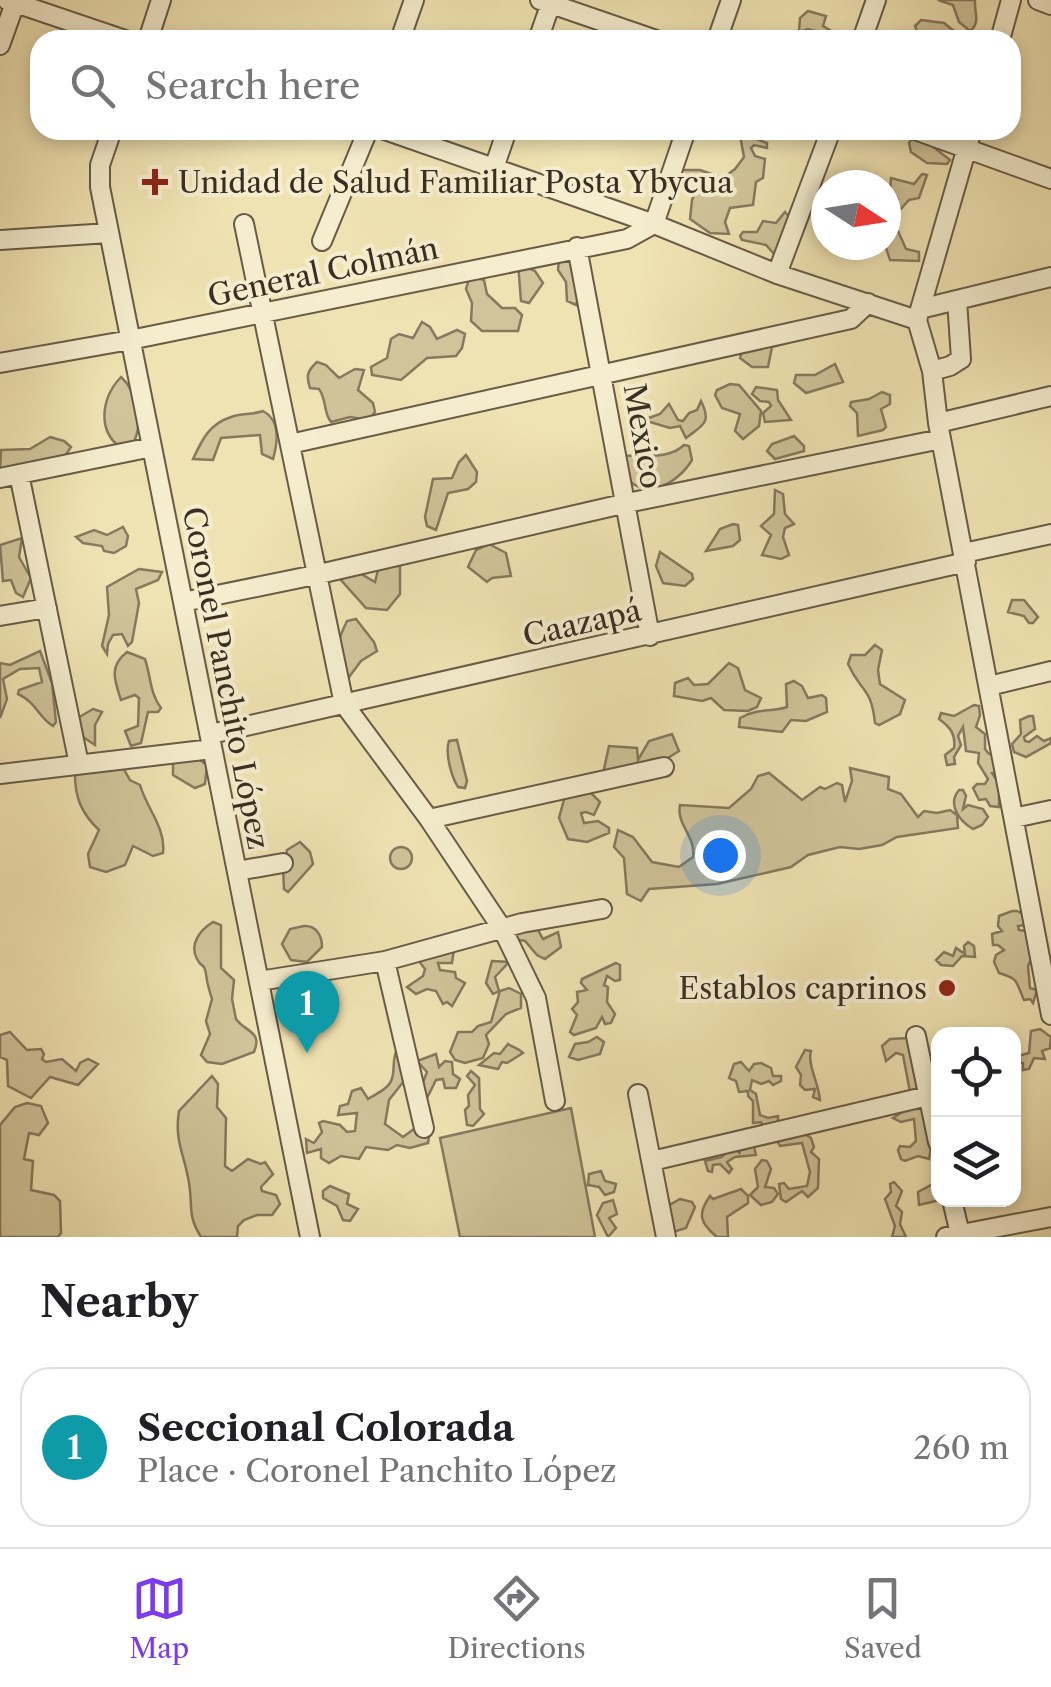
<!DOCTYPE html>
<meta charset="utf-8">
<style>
body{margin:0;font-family:"Libre Caslon Text",serif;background:#f2f2f2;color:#202124}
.controls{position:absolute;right:30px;bottom:30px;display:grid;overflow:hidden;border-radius:20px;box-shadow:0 5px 15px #0003}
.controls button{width:90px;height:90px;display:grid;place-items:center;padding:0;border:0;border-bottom:2px solid #e0e0e0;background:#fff;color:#202124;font:50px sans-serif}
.compass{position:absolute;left:811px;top:170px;width:90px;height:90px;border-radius:50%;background:#fff;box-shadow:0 5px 15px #0003;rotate:102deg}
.you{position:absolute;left:720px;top:855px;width:35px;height:35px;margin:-25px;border:8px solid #fff;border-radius:50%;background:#1a73e8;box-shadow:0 0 0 15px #1a73e833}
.badge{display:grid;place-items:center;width:65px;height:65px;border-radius:50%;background:#7c3aed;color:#fff;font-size:32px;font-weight:700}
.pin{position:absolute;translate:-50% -82px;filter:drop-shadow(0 2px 5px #0008)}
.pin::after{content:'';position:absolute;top:52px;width:35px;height:30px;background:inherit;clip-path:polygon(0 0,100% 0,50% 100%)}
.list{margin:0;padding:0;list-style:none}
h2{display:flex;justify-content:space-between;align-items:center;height:130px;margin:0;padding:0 40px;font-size:42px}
h2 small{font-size:32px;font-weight:400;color:#757577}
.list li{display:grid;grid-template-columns:65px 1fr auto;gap:30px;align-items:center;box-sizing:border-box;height:160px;margin:0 20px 20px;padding:0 20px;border:2px solid #e0e0e0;border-radius:30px}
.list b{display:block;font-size:38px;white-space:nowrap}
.list p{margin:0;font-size:32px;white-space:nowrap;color:#757577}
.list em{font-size:32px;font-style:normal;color:#757577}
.icon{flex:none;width:55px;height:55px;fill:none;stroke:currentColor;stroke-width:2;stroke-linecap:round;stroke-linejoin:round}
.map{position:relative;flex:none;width:1051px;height:1237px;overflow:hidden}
.search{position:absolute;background:#fff;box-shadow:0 5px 15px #0003;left:30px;right:30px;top:30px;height:110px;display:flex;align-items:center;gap:25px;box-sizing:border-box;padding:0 35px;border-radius:30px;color:#757577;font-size:38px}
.sheet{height:310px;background:#fff}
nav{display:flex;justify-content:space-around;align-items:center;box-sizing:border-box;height:140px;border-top:2px solid #e0e0e0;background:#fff;font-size:28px;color:#757577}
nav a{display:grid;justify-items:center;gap:5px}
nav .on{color:#7c3aed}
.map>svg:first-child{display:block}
</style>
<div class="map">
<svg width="1051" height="1237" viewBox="0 0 1051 1237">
<rect width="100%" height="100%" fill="#f0e3b3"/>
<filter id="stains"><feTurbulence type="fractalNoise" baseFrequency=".002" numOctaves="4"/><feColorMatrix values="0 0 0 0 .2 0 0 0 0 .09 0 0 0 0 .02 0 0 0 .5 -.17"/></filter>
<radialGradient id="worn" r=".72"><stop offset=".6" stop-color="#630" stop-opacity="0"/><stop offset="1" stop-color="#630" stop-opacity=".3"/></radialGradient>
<path fill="#d1c49a" stroke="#86795e" stroke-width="2.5" d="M938,0H975C974,12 981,23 970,31L959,22L953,5Z
M808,11L826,16L823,26L833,32L834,36L808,29L799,32L800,18Z
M921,20L944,23L955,32L952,40H941L935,35L917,31L915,26Z
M739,130H748L753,138L767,143V148L754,145L751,148L755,156L765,159L763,178L756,182L753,205L730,208L725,222L729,234L710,233L690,219L692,200L699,182L685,180L679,175L681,170H700L723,178L735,169L744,157Z
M914,135L930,141L932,146L950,160L947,164L927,163L911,152L909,143Z
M922,174L927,175L919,198L909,200L899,211L897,198L890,191L891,178L914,184Z
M785,212L792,220L779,253L774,254L766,245L742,240L740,236L743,232H757L763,221L776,223Z
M890,228L898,231L906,249L919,252V261L890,260L885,245L886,230Z
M571,255L580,291L576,305L567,301L566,282L558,270L559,260Z
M518,263L535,271L543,283L529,303L521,301Z
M470,276L484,280L487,294L502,308H515L522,315L518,331H482L471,321L472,303L466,289Z
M422,322L430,327L437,339L457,330L465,334L462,348L456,356L427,358L401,380L372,375L371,367L387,358L391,339L399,334L413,338Z
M790,342L772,347L768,367H752L740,358L744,345Z
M317,362L326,365L339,378L355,369L364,370L358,390L373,403L375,412L369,420L350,417L331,422C323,412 327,400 319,389L310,388C306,376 307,371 317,362Z
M835,364L843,382L806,393L794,383L796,375H815Z
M121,377C137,391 144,427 132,445L121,448C96,430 102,397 121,377Z
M730,384L739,385L761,411L759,426L743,439L735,431L740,414L722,408L715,395L717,390Z
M756,387L777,390L778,400L791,420L765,422L763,413L771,406L769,402L760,401L752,394Z
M882,392L890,395V404L881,409L886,427L883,430L858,436L857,413L850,406L851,402L869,399Z
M701,401C712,423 703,425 686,438L680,426L670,428L643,420L660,414L669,404L678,420L683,421L689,413L697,410Z
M263,411C280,420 278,442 273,459L262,454L260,435L221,438L213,460L193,459C202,440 209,424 231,417C241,413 252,415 263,411Z
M794,436L804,446V451L775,459L767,451L772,444Z
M50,437L64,441L71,447L65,456L12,467L0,472L1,450L30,449Z
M684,445L689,446L692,460C677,485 642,503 623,473L626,456C646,454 668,460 684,445Z
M466,455L477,472L476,482L468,489L448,493L436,530L427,526L425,517L433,479L452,478L459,462Z
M775,490L783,494L785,514L794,524L785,528L783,537L789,555L781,559L762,555L771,535L761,526L774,514Z
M733,524L738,525L740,540L733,546L706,551L720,529Z
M123,527L128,536L126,546L114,553L104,551L102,546L83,543L76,537L94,530L107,535Z
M22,538L19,557L31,578L23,597L16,593L11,580L3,581L0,545Z
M489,544L506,553L511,576L492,578L487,582L468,567L476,550Z
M660,552L692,574L693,579L685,586L663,583L656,566Z
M380,562L400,564V594L387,610L366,608L341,580L342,570L351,568L375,582Z
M139,569L162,572L158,580L136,589L139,603L132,642L128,646L122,634L113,635L108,644L107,654L102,646L109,615L107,587Z
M1012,600H1024L1038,617L1033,623H1029L1024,616L1008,612Z
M356,619L374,642L377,651L361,661L349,677C330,657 336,644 347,621Z
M875,645L882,650L878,670L880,684L905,700L900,714L879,725L875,723C871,686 861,693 848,664L851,655H865Z
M40,651L52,683L56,722L53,726C38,717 37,703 18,694L19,690L42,682L39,668L20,669L3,679L7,699L0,718V663L10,665Z
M127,652L145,659C151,677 150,694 161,708L158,712H148L141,743L131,746L125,731L138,726L139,698L135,695L121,700C114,679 109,666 127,652Z
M729,663L738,668L745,690L761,698L757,707L748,711L724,710L711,698L702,701L674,696L675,683L688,678L694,685L708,684Z
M794,681L802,686L808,698L822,695L826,698L827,712L806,721L791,720L782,732L739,727L740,718C760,707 770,713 787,707L786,684Z
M974,705L979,706L980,715L976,727L985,734V749L989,754L994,753L997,772L992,773L1004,791L999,795V807L990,806L986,799L979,800L973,788L977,784H985L988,779L978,763L979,753L966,751L963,727L958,736L961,745L954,757L955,764L947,765L945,755L954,748C956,734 950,727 939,719L941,713L954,716Z
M93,709L102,712L95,725V745L83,737L76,719Z
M1029,716H1033L1035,729L1024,737L1025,741L1029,742L1037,736L1044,741L1051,738V743L1026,757L1014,752L1012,744L1021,734L1020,720Z
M672,734L679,751L663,761L654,759L607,773L604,769L609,746L637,748L638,760L649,741Z
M457,740L467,781L465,788L458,787C451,776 445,753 449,741Z
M173,758H197L207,765L205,784L195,788L173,775Z
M93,765L122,766L130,780L140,785C147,809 166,828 163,853L153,856L133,846L125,865L106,872L90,867L88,854L99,830C82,814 75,798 75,775Z
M850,768L889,777L888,789L901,794L918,817L924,811L937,813L950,810L957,815L958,828L897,837L882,845L859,849L840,847L808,855L791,867L717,884L649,889L641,901L627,894L624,858L614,847L618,830L633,837L652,862L679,867L693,857C696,836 676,825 680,805L729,808L751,789L758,776L769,773L802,800L820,787L825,789L837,783L842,785L845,802L852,781Z
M959,790H963L966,796L963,809L968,805L983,809L988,817L982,825L973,829C959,821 947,804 959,790Z
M572,792L581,795L590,792L600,802L594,815L586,812L581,813L584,823L598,821L609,828V833L587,842L568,839L559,818L565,796Z
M300,842L310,852L313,864L288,892L284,889L283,868L287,850Z
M390 858a11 11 0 1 1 22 0a11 11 0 1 1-22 0Z
M1012,911H1017L1023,914L1025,925L1018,926L1019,930L1027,931L1032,957L1028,966L1030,988L1037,990L1033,1003L1030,999L1024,1000C1015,980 1019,979 999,973L994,962L996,955L1004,950L998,945H993L992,934L1002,931L998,926L999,916Z
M213,922L221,925V968L234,980L232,999L236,1019C245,1032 263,1031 254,1052L222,1064L207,1062L201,1055L210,1034L206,1021L212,999C209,989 207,984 206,974C204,962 202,969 197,959C189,944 200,930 213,922Z
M507,925L530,931L538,930L543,939L558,932L561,947L545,959L537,955L525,941L513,939Z
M304,926C317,925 322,937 322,947L307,962L291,960L282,944L290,929Z
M968,942L974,946L975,957L962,956L953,966L941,965L936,960L944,952L953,956L956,948L965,954L964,946Z
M445,949H454L452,963H438L440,970L455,972L456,978L465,983L452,1006L447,1002L443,1004L436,991L427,989L416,994L407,987L423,976L425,969L418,960L429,954L441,955Z
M492,961L509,962L495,977L499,991L493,994L486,983Z
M616,963L620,965V980L615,981L607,976L604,985L608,987L607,1002L615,1014L611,1023L605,1024L602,1017L596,1028L574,1035L570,1032L577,1015L572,1009L578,1002L577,992L587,990L581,983L582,979Z
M509,988L521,994V1008L506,1014L486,1035L489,1044L483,1058L465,1063L455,1060L450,1052L458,1032H472L478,1026L491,1022L500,991Z
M1040,1029L1051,1037L1050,1048L1042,1051L1045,1059L1034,1058L1029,1069L1023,1070V1063L1014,1061V1057L1029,1053L1031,1031Z
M10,1032L27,1050L41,1049L44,1054L42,1059L46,1062L62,1059L76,1071L80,1063L88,1059L98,1064L78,1085L50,1077L31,1098L8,1086L7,1060L0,1057V1035Z
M597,1037L604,1042L600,1054L578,1060L569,1057L575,1044L588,1042Z
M909,1038L920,1087L910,1092L903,1055L896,1053L886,1061L882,1046L890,1039Z
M508,1044C514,1048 518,1048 523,1053L507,1063L502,1062L498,1069L479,1065L494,1053L500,1054Z
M398,1048L407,1077L389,1100L385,1124L403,1137L418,1126L430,1131L428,1143L410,1148L397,1145L388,1150L366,1147L359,1159L341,1156L329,1163L321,1158V1149L307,1153L306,1139L314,1143L322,1132L319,1123L323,1121L340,1125L347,1132L355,1131L357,1113L338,1115L340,1106L348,1104L352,1091L361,1088L368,1099C375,1094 385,1091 390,1083C397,1072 390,1060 398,1048Z
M805,1050L811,1051C807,1064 819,1084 820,1100L813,1097L815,1089L805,1090L800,1085L801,1075L796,1067Z
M436,1054L439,1067L445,1061L452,1062L453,1074L460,1079L456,1088H445L443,1079L436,1080L428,1096L424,1094L422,1085L427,1072L417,1061Z
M741,1062L749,1071L754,1064L761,1063L771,1068L773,1076H781V1081L773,1085L769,1081L761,1084L752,1080L750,1090L756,1094L760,1115L768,1118L778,1116V1123L763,1126L761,1122L753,1123V1101L748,1096V1091L739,1092L736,1081L729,1078L734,1064Z
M471,1071L479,1078L480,1109L484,1114L473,1126L467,1125L465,1110L469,1106L468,1095L475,1085L467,1076Z
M212,1076L218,1084L217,1107L226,1118L225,1166L232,1171L248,1159L261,1164L265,1162L273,1174L261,1187L262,1191L276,1195L280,1204L272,1215H257L244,1220L238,1226L237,1237H201C187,1215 193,1206 189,1183C185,1156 174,1141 179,1111Z
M27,1103L41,1106L48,1123L39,1135L29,1133L24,1159L33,1161L31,1190L54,1195L60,1201L61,1233L58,1237H0V1125L15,1107Z
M912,1105L921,1107C930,1121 933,1143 929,1159L918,1156L905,1161L901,1159L898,1150L900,1146L910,1147L916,1141L914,1119L901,1122L893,1118Z
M571,1108L595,1237H460L440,1138Z
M802,1132L811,1138L814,1147L811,1152L819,1159L818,1188L808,1197L802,1191L786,1202L781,1199L779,1184L784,1183L789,1189L807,1186L810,1172L802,1143L780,1146L776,1139L794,1137Z
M748,1143L754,1147L756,1155L735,1157L727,1162L732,1169L729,1173L720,1164L713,1165L712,1172L708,1171L705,1161L722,1157L733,1144L740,1154L738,1148Z
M762,1160L767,1161L771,1169L765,1187L774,1188L778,1194L772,1202L761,1205L750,1195L758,1187L755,1169Z
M601,1171L605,1181L616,1184L614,1192L605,1195L599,1187L588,1185L589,1174Z
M894,1182L902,1191L896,1206L902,1212L900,1224L906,1237H892L895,1226L885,1199L891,1192L890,1184Z
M935,1183L938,1185L940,1200L919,1205L918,1192Z
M330,1186L349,1194L347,1204L358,1209L350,1221L343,1220L337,1206L323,1198V1191Z
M741,1189L748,1196V1203L727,1217L728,1237H717C700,1223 697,1214 710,1196L713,1199Z
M680,1199L692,1202L695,1207L686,1228L673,1232L667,1202L671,1204Z
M613,1200L617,1214L609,1218L616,1228L608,1237L597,1215L603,1203Z"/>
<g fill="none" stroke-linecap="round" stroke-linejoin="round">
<g stroke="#685b46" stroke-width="22">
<path id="minor" d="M7,0L125,40
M540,0L656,40
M1038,0L1051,5
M148,40L161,0
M400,40L414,0
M538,40L552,0
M717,40L731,0
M862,40L876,0
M1000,40L1011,0
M0,45L15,3
M112,130L100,165V187L310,1237
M385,130L654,224L777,274L917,320
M915,130L1051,179
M494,168L507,130
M244,224L344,704L429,819L503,930L536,998L555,1101
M0,240L109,233
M322,241L368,130
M577,247L650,636
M777,274L831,130
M920,309L1051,277
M917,320L932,371L938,423L1051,1015
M917,320L972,130
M0,363L130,340L627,239L654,224L686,130
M932,371L950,366L961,359L957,300
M938,423L1051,396
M290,444L851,319L868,303
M19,474L79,764
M0,478L152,447
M964,553L1051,534
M183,602L315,575L627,503L941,439
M0,616L47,608
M989,686L1051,671
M211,734L966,562
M0,774L212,749
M1014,818L1051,810
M429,819L664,767
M237,871L283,863
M385,961L424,1128
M259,981L385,961L522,923L602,909
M916,1036L938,1142
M638,1094L666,1237
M652,1161L928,1096
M952,1200L960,1234
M946,1237L1051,1217"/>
</g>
<use href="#minor" stroke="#f5edce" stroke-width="18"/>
</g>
<g fill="#8f2418" stroke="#f5edce" stroke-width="4">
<path d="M150 167h10v10h10v10h-10v10h-10v-10h-10v-10h10z"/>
<circle cx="947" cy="988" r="10"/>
</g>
<g text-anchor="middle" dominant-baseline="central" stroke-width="8" stroke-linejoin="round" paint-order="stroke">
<g font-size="30" fill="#3a2e22" stroke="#f5edce" text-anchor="start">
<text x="178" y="182">Unidad de Salud Familiar Posta Ybycua</text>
<text x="927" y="988" text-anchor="end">Establos caprinos</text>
</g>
<g font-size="30" fill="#3a2e22" stroke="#f5edce">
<text transform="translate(323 272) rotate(-12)">General Colmán</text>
<text transform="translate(643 436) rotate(80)">Mexico</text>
<text transform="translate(582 623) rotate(-13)">Caazapá</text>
<text transform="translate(226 678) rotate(79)">Coronel Panchito López</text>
</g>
</g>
<rect width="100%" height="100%" filter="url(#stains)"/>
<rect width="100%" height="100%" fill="url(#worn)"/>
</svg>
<div class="controls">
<button><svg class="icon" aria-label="locate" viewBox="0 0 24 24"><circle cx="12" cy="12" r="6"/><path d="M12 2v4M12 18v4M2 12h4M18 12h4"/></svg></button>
<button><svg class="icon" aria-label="layers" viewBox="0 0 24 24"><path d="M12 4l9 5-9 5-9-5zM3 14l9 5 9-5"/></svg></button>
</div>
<svg class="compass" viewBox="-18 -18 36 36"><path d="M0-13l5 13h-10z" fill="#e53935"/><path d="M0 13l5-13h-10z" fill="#757577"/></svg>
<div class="you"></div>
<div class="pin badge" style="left:307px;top:1053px;background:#0f9aa8">1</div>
<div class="search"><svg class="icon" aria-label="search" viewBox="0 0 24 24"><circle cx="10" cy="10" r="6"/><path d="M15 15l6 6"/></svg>Search here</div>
</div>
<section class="sheet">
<h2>Nearby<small></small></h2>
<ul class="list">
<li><span class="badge" style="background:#0f9aa8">1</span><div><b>Seccional Colorada</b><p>Place · Coronel Panchito López</p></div><em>260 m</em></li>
</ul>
</section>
<nav>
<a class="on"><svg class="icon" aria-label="map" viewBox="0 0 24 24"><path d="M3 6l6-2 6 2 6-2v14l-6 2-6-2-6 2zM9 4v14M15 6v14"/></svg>Map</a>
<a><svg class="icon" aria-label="directions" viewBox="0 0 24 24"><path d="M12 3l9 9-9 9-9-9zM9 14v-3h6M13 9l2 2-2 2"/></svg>Directions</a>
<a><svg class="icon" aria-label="saved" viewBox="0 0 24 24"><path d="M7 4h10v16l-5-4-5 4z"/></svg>Saved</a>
</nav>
